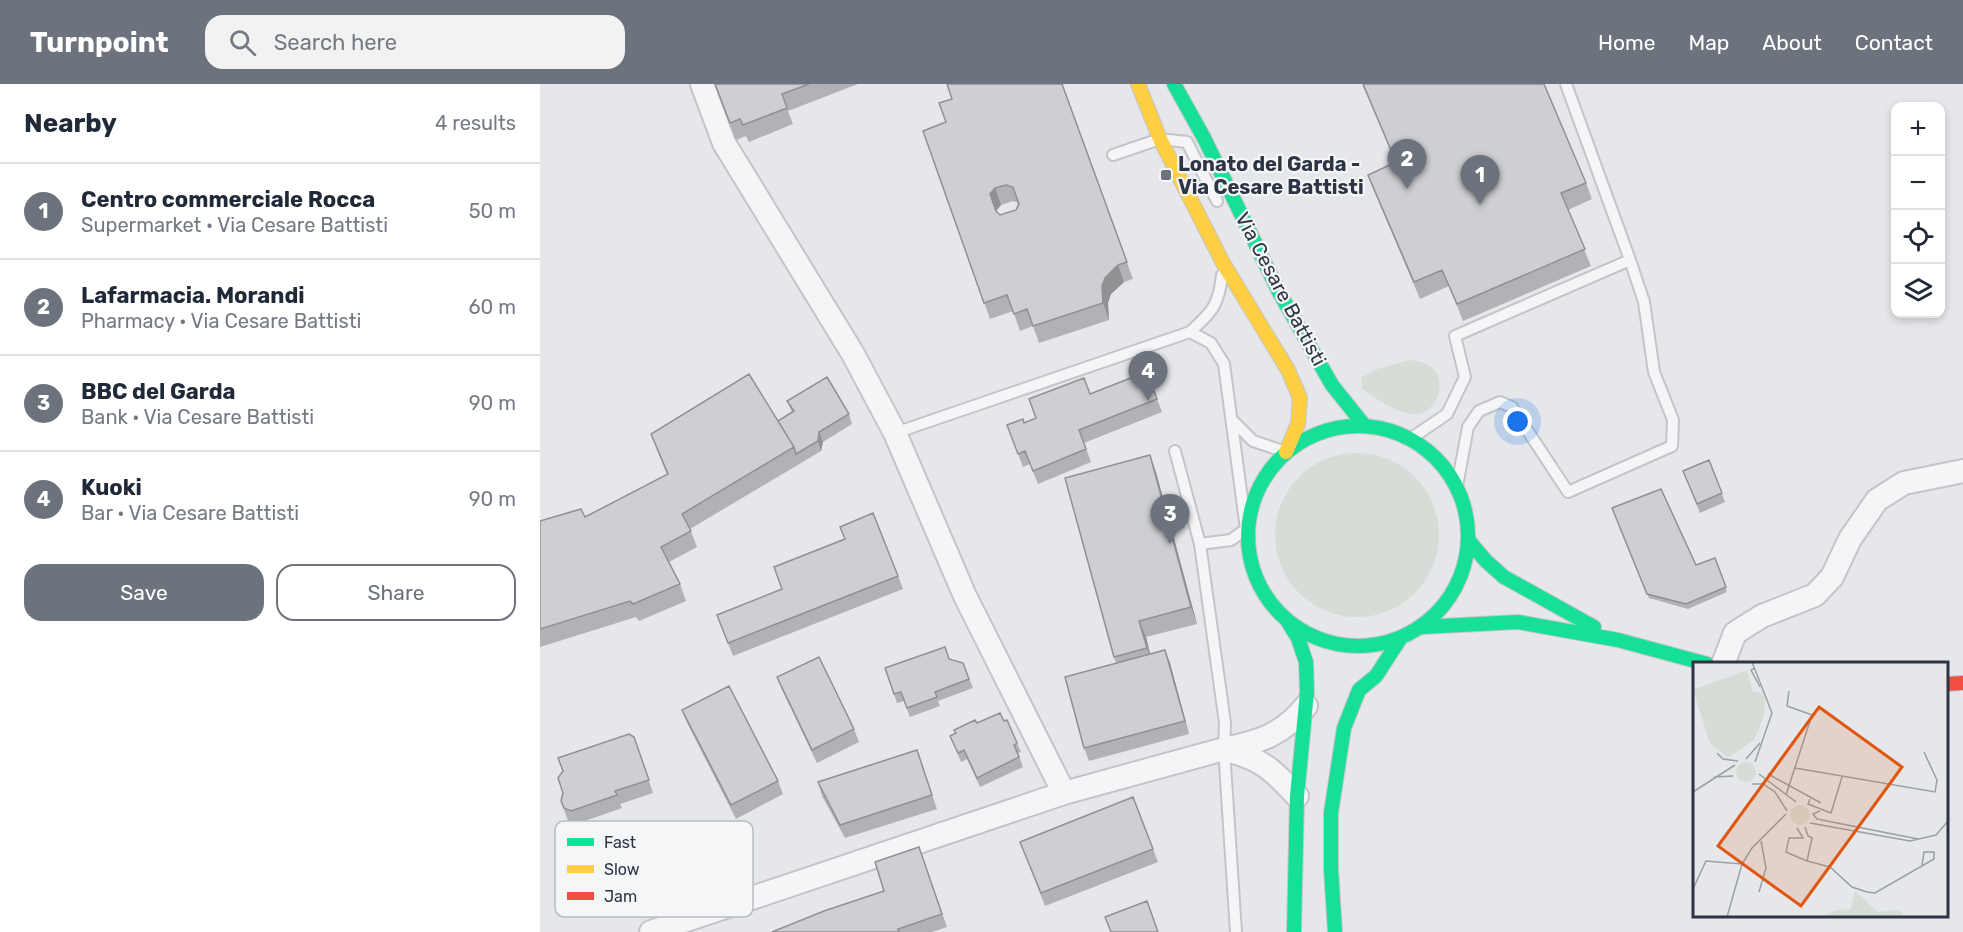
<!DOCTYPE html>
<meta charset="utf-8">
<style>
body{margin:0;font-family:Rubik,sans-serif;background:#f2f2f3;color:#1f2937}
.controls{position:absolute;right:18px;top:18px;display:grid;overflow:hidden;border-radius:12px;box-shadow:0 3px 9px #0003}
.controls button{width:54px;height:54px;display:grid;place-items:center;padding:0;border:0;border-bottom:2px solid #e0e1e3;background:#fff;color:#1f2937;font:30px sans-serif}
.you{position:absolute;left:978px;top:338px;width:21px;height:21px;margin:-15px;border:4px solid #fff;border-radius:50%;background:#1a73e8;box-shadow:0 0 0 9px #1a73e833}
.badge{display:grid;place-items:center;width:39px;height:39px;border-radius:50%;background:#6d737d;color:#fff;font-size:20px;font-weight:700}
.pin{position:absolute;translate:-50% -50px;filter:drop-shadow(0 2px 3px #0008)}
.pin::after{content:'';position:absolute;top:32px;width:21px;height:18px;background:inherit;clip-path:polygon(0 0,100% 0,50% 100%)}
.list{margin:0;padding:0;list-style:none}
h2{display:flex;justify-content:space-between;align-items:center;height:78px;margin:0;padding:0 24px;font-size:26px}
h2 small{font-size:20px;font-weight:400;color:#747a83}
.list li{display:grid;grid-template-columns:39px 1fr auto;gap:18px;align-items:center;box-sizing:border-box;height:96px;padding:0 24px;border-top:2px solid #e0e1e3}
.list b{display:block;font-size:22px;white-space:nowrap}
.list p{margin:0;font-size:20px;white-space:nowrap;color:#747a83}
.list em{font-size:20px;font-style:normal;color:#747a83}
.actions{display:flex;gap:12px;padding:18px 24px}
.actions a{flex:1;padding:14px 0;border:2px solid #6d737d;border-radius:18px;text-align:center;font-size:21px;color:#6d737d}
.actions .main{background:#6d737d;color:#fff}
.icon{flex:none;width:33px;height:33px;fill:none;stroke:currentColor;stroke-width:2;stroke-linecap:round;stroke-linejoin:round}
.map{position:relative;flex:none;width:1423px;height:848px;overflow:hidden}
header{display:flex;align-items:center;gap:36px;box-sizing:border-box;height:84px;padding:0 30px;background:#6d737d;color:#fff}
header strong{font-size:28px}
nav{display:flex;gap:33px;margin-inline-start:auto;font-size:21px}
.search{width:420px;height:54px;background:#f2f2f3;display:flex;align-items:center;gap:15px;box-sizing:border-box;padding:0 21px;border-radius:18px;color:#747a83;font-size:22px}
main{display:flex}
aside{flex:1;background:#fff}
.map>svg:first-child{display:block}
</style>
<header>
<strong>Turnpoint</strong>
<div class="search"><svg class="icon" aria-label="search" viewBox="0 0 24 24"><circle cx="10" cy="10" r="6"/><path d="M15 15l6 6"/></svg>Search here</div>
<nav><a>Home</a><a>Map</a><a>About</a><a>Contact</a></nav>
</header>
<main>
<aside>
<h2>Nearby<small>4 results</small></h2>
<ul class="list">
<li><span class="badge">1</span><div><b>Centro commerciale Rocca</b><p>Supermarket · Via Cesare Battisti</p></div><em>50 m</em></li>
<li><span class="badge">2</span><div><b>Lafarmacia. Morandi</b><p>Pharmacy · Via Cesare Battisti</p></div><em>60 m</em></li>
<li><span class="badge">3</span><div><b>BBC del Garda</b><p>Bank · Via Cesare Battisti</p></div><em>90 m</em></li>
<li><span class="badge">4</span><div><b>Kuoki</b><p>Bar · Via Cesare Battisti</p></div><em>90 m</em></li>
</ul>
<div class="actions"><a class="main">Save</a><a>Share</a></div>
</aside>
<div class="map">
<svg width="1423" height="848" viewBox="0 0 1423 848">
<rect width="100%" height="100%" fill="#e5e7ea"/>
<path fill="#d6ddd6" d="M870,276C876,277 883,278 888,281C911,293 897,333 872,330C853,327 837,315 822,305L821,294L837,285Z
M735 451a82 82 0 1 1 164 0a82 82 0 1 1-164 0Z"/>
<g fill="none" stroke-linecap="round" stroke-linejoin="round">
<g stroke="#c3c5c8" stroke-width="14">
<path id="lane" d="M573,71L620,55L647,58L677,117
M650,248C672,228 679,221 682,191
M693,337L713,357L743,367
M355,349L650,248L671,259L684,280L706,445L691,456L660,460
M870,355L907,330L925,293L915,252L1090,176L1026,0
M635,367L660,460L685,639L684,665L696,848
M917,402L928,343L939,327L960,318L972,323L1028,408L1132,362L1133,336L1114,288L1104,218L1090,176"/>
</g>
<g stroke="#c3c5c8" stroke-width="26">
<path id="street" d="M162,0L184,59L313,270L355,349L425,512L524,709
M1183,580L1195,549L1222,532L1275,511L1292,493L1310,455L1337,416L1364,399L1423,387
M685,666C721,674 733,686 757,712
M111,848L524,709L684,665C720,658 742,651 766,622"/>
</g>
<g stroke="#c3c5c8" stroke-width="16">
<path id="fast" d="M634,0L664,54L739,208L792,301L824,341
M708 452a110 110 0 1 1 220 0a110 110 0 1 1-220 0Z
M929,457L946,477L964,493L1054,543
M748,538L758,554L766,578L767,608L757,712L754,848
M882,543L978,538L1078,556L1167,580
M795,848L791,785V729L804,644L819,606L836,592L860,555"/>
</g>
<g stroke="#c3c5c8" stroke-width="16">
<path id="slow" d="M598,0L620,55L683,179L748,286L760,314L758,340L746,368"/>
</g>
<g stroke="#c3c5c8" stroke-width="16">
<path id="jam" d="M1406,600L1423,599"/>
</g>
<use href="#lane" stroke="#f5f5f7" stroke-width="10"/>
<use href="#street" stroke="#f5f5f7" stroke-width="22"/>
<use href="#fast" stroke="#16e098" stroke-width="14"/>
<use href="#slow" stroke="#ffcf43" stroke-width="14"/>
<use href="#jam" stroke="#f24e42" stroke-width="14"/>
</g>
<path fill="#b1b2b5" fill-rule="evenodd" d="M175,0H318L248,27L253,40L209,58L206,52L196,56Z
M522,0L593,195L584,198L571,210L568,219L569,236L499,259L493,242L480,247L473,227L450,235L383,47L406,38L412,15ZM473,117L478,119L476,126L460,131L456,127L461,121Z
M822,0H1004L1046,99L1052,115L1028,126L1051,182L923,237L909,202L880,215L834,107L828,91L856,79Z
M550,310L617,315L622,328L544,359L551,378L498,400L490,380L483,383L467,341L484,339Z
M247,317L309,330L312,340L283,358L281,367L150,445L157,463L129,478L140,500L146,517L99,537L96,533L0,563V437L45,433L127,391L111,350L238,337L252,328Z
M1169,376L1185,418L1160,429L1143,387Z
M616,388L657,540L606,553L610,570L625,566L630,579L649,650L549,677L544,664L576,579L574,573Z
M1072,424L1156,481L1175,474L1187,508L1148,525L1109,514Z
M358,492L363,505L193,572L177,531Z
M409,575L423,579L433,604L398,617L400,622L370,633L364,617L357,619L345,584Z
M237,593L314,645L319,658L277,679L242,606Z
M142,626L238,697L243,710L196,735L147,639Z
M464,637L477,659L481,668L478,669L483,683L440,703L427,675L421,678L410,652L437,639Z
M94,653L113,709L80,720L82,724L36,740L28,737L21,717Z
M377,666L397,725L305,754L282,712L278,698Z
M593,713L618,778L505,822L485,771Z
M379,763L407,843L392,848H232L344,807Z"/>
<path fill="#909193" d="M455,104L461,121L456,127L450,110Z
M578,181L584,198L571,210L568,219L569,236L563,219L562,202L565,194Z
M279,348L283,358L281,367L278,357Z
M610,371L616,388L657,540L651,523Z
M599,537L606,553L613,581L607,564Z
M625,566L630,579L649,650L645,637Z"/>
<path fill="#cecfd2" stroke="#909193" stroke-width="1.5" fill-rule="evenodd" d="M175,0H269L242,10L247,24L203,41L200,35L190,39Z
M407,0H522L587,178L578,181L565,194L562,202L563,219L493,242L487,225L474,230L467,211L444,219L383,47L406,38L399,19L412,15ZM466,101L473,103L479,120L476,126L460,131L456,127L450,110L455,104Z
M823,0H1004L1046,99L1021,109L1045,165L917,220L902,186L874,198L828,91L856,78Z
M606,288L617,315L539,346L546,365L493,387L485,367L478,370L467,341L483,335L484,339L496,334L489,315L544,294L550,310Z
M209,290L254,363L142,430L151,447L121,463L140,500L93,520L90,517L0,545V437L41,425L45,433L128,390L111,350Z
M287,293L309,330L279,348L278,357L256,370L254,363L238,337L254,327L247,317Z
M610,371L651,523L599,537L607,564L574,573L525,394Z
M1169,376L1182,409L1157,420L1143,387Z
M1121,405L1156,481L1175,474L1186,503L1146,520L1107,510L1072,424Z
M333,429L358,492L188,559L177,531L242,505L234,483L305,455L300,443Z
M405,563L409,575L423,579L429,595L395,608L397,613L367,624L361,608L354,610L345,584Z
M625,566L645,637L544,664L525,593Z
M279,573L314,645L272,666L237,593Z
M189,602L238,697L191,721L142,626Z
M460,629L464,637L467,636L477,659L474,661L479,673L437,694L424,666L418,669L410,652L416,649L414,646L435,636L437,639Z
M89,650L94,653L109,696L75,707L77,711L31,727L24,724L21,717L23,709L18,694L23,687L18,674Z
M377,666L392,711L300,741L278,698Z
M593,713L613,765L501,809L480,758Z
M379,763L402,830L358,845L359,848H232L284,827L344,807L335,778Z
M607,817L618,848H571L565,833Z"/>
<rect fill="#6d737d" stroke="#f4f6f8" stroke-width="2" x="620" y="85" width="12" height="12" rx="3"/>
<g text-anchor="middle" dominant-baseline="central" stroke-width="4.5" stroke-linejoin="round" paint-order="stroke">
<g font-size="20" font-weight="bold" fill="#2d3443" stroke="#f4f6f8" text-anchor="start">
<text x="638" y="80">Lonato del Garda -<tspan x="638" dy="23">Via Cesare Battisti</tspan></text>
</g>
<g font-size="20" fill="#2d3443" stroke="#f4f6f8">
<text transform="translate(741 205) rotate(62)">Via Cesare Battisti</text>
</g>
</g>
<g transform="translate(1153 578)">
<rect width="255" height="255" fill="#e5e7ea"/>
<path d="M54,8L60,30L69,31L72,37L71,54L61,78L35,96L17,81L0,28ZM43 110a10 10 0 1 1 20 0a10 10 0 1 1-20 0ZM97 153a10 10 0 1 1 20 0a10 10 0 1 1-20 0ZM162,229L185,250L206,248L211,255H131L142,248L158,247Z" fill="#d6ddd6"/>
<path fill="none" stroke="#9b9fa7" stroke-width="1.5" d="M59,0L79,51L62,100M62,6L58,8L67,25M24,91L30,97L45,99M53,97L67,81M102,106L242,130L244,118L231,90M66,112L103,140M75,112L128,141M21,115L40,114M59,122H70L82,130L94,149M0,130L42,103M93,133L119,53L94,44L96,29M117,137L115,142L138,151L149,115M127,149L120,152L124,157L225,177M117,161L217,179L243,173L255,159M112,165L115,174L119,176L114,199L137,205L159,225L174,230L182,231L241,197V190H231L229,203M104,166L110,176H96L93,190L114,199M0,227L13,199L49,202M66,230L73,206L68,179M34,255L49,202L59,186L93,152"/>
<path fill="#df570f" fill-opacity="0.15" stroke="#df570f" stroke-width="3" d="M126,45L209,105L108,244L25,184Z"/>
<rect width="255" height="255" fill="none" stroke="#2d3443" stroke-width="3"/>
</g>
<rect x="15" y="737" width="198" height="96" rx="9" fill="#f4f6f8" stroke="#b8bcc2" stroke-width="1.5"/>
<rect x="27" y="754" width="27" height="8" fill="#16e098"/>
<rect x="27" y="781" width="27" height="8" fill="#ffcf43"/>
<rect x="27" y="808" width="27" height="8" fill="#f24e42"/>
<g font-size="16" fill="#2d3443">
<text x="64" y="764">Fast</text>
<text x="64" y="791">Slow</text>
<text x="64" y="818">Jam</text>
</g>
</svg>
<div class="controls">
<button>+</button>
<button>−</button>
<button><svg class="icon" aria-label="locate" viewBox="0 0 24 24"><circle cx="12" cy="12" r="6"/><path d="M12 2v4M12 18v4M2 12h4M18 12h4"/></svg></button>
<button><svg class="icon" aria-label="layers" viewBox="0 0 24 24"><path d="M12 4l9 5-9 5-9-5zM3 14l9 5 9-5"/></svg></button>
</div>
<div class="you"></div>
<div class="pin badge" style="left:940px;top:121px">1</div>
<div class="pin badge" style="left:867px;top:105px">2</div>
<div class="pin badge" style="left:630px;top:460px">3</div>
<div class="pin badge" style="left:608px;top:317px">4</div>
</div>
</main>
